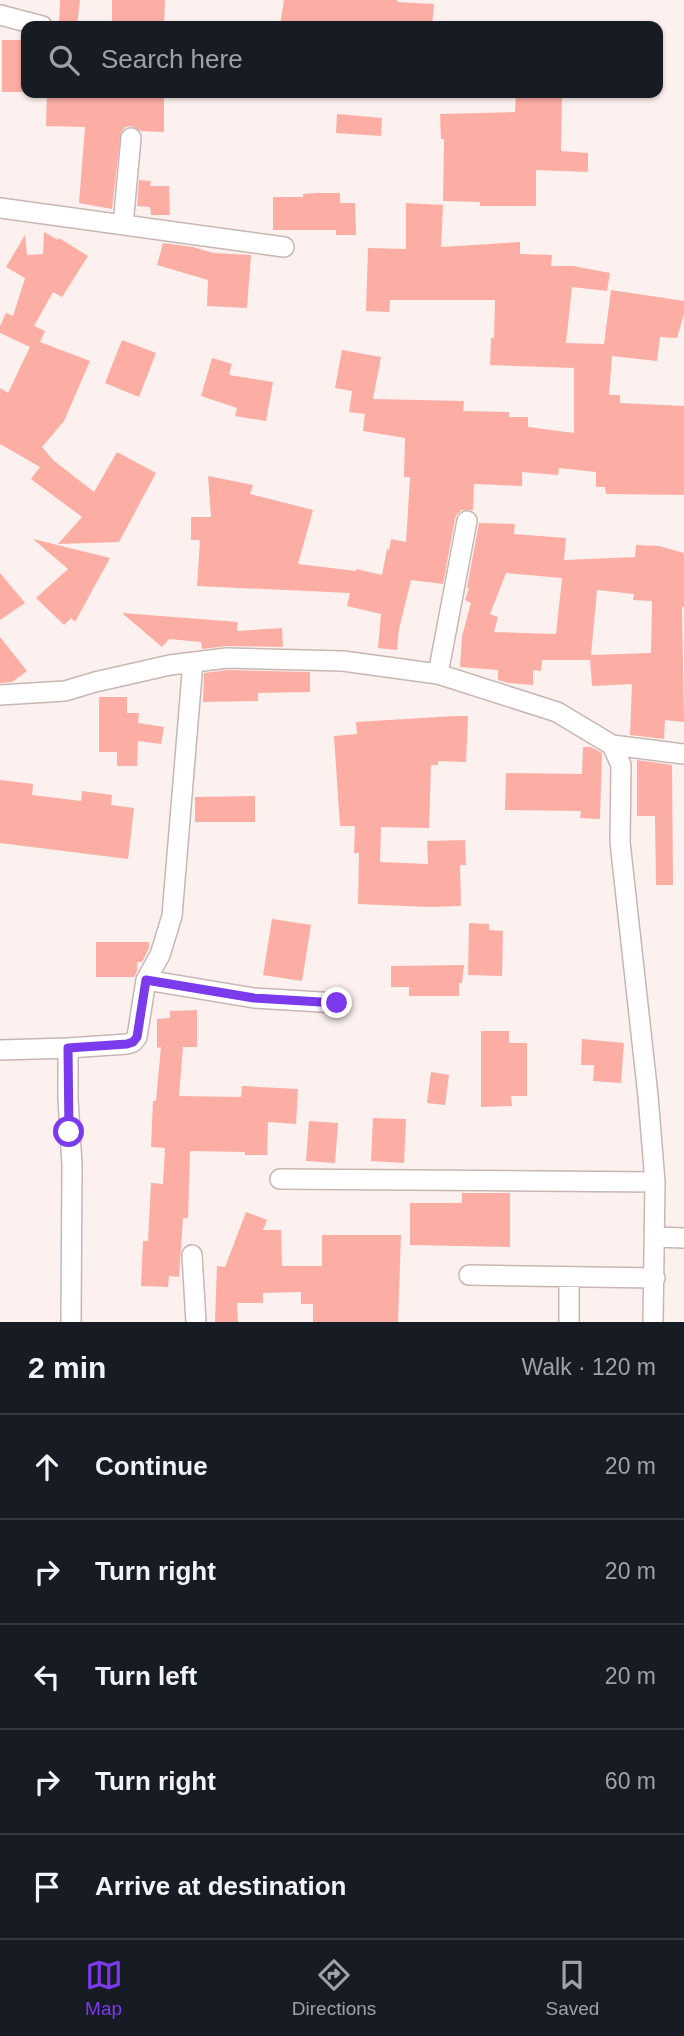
<!DOCTYPE html>
<meta charset="utf-8">
<style>
body{margin:0;font-family:Helvetica,sans-serif;background:#242831;color:#f1f3f6}
.stop{position:absolute;width:21px;height:21px;margin:-16px;border:5px solid #7c3aed;border-radius:50%;background:#fff}
.stop.end{background:#7c3aed;border-color:#fff;box-shadow:0 2px 7px #0008}
.list{margin:0;padding:0;list-style:none}
h2{display:flex;justify-content:space-between;align-items:center;height:91px;margin:0;padding:0 28px;font-size:30px}
h2 small{font-size:23px;font-weight:400;color:#9ea1a6}
.list li{display:grid;grid-template-columns:46px 1fr auto;gap:21px;align-items:center;box-sizing:border-box;height:105px;padding:0 28px;border-top:2px solid #363941}
.list b{display:block;font-size:26px;white-space:nowrap}
.list em{font-size:23px;font-style:normal;color:#9ea1a6}
.icon{flex:none;width:38px;height:38px;fill:none;stroke:currentColor;stroke-width:2;stroke-linecap:round;stroke-linejoin:round}
.map{position:relative;flex:none;width:684px;height:1322px;overflow:hidden}
.search{position:absolute;background:#171b24;box-shadow:0 2px 5px #0004;left:21px;right:21px;top:21px;height:77px;display:flex;align-items:center;gap:18px;box-sizing:border-box;padding:0 24px;border-radius:14px;color:#9ea1a6;font-size:26px}
.sheet{height:616px;background:#171b24}
nav{display:flex;justify-content:space-around;align-items:center;box-sizing:border-box;height:98px;border-top:2px solid #363941;background:#171b24;font-size:19px;color:#9ea1a6}
nav a{display:grid;justify-items:center;gap:4px}
nav .on{color:#7c3aed}
.map>svg:first-child{display:block}
</style>
<div class="map">
<svg width="684" height="1322" viewBox="0 0 684 1322">
<rect width="100%" height="100%" fill="#fdf1ef"/>
<path fill="#fcaea4" fill-rule="evenodd" d="M60,0H80L77,26H59Z
M112,0H165L164,26H112Z
M284,0H397V2L434,4L432,26H280Z
M2,40H21V49H26V92H2Z
M47,93H164V132L141,131L131,126L125,127L121,132L112,209L79,203L85,127L46,126Z
M516,93H543V96H562L561,151L588,153V172L536,170V206H480V202L443,201L444,139H441L440,114L515,112Z
M337,114L382,118L381,136L336,133Z
M139,180L151,181L150,186H169L170,215H151L150,207L137,206Z
M315,193H340V203H355L356,235H336V230H273V197H303V194Z
M406,203L443,205L441,247L520,242V254L552,255L551,266H573L610,273L607,291L572,287L566,343L604,344L611,290L684,301V314L677,338L660,337L657,361L612,356L609,395H620V403L684,406V495L606,494L605,487H596V472L559,468L558,475L522,472V486L474,484L473,510H462L457,514L455,519L443,584L411,580L399,629L397,650L378,648L381,614L347,606L350,593L197,586L200,540H191V517H211L208,476L253,485L250,494L313,510L298,564L356,571V569L382,575L387,549L389,550L391,539L406,542L410,477H404L405,438L363,431L365,414L349,412L352,391L335,388L342,350L381,357L373,399L464,401L463,411L509,412V417H528V427L574,433V368L490,365L491,338H494L495,300H390L389,312L366,311L368,248L406,249Z
M44,232L58,240L59,238L88,256L62,297L53,292L34,326L45,331L40,342L90,361L64,421L42,447L53,460L94,492L117,452L156,473L119,542L58,544L82,517L31,479L40,467L0,444V388L8,393L30,347L0,333V326L6,313L13,316L25,278L6,267L25,235L27,255L43,254Z
M163,243L193,247L213,253L251,255L247,308L207,306L208,280L157,265Z
M122,340L156,353L139,397L105,383Z
M212,358L232,364L229,375L273,382L266,421L235,416L237,408L201,396Z
M479,523L515,524L514,534L566,538L564,560L635,557L636,545L659,546L684,553V607H682L684,722L665,720L664,739L630,735L632,684L592,686L590,658V660H542L541,671L533,670V685L508,683L498,680V670L460,667L462,636L471,603L465,600L469,588H467ZM506,573L562,578L556,634L494,632L498,617L490,614ZM597,590L634,594L633,600L652,601L651,653L591,655Z
M33,539L110,558L75,622L71,618L64,625L36,598L68,569Z
M0,573L25,603L0,620Z
M122,613L238,622L237,631L282,628L283,647L227,646L202,649L201,642L169,639L162,647Z
M0,637L27,671L12,682L0,683Z
M228,670L310,672V692L258,693V701L203,702L204,673Z
M99,697H127V713H139L138,723L164,727L161,744L138,741L137,766H117V752H99Z
M455,716H468L466,762L438,761V765H431L429,828L381,827L380,862L428,864L427,841L465,840L466,865H460L461,906L429,907L358,904L359,853H354L355,826H340L334,736L357,734L356,722Z
M583,747H591L602,753L600,819L580,818L581,811L505,810L506,773L582,774Z
M637,760L672,765L673,885H656L655,816H637Z
M0,780L33,784L32,795L81,801L82,791L112,795L111,805L134,808L128,859L0,843Z
M255,796V822H195V797Z
M272,919L311,925L302,981L263,975Z
M469,923L489,924V930L503,931L502,976L468,975Z
M96,942H149V948L142,962H137V971L134,977H96Z
M464,965L462,983H459V996H409V987H391V966Z
M197,1010V1047H183L179,1096L241,1097L242,1086L298,1089L296,1124L268,1122L267,1155H245V1152L190,1151L188,1218H183L179,1277L169,1276L168,1287L141,1286L143,1241H148L151,1183L163,1184L165,1148L151,1147L153,1101H156L161,1047L157,1048V1019L170,1018V1011Z
M481,1031H509V1043H527V1096H511L512,1106L481,1107Z
M582,1039L624,1043L621,1083L593,1081L594,1065H581Z
M431,1072L449,1075L445,1105L427,1103Z
M373,1118L406,1119L404,1163L371,1161Z
M309,1121L338,1123L335,1163L306,1161Z
M462,1193H510V1247L410,1245V1203H462Z
M246,1212L267,1220L263,1230H281L282,1266H322V1235H401L398,1322H313V1304H301V1292L263,1293V1303H237L238,1322H215L217,1266L225,1267Z"/>
<g fill="none" stroke-linecap="round" stroke-linejoin="round">
<g stroke="#c8b6b3" stroke-width="22">
<path id="minor" d="M0,15L42,26
M0,208L284,247
M123,225L131,138
M438,674L467,521
M0,695L65,691L95,682L170,665L227,658L343,661L438,674L557,712L612,745L621,765L620,842L648,1096L655,1182L653,1322
M612,745L684,754
M146,980L254,998L337,1003
M0,1050L68,1048
M280,1179L655,1182
M655,1237L684,1238
M192,1255L196,1322
M469,1275L655,1278
M71,1322L72,1165L68,1099V1048L127,1044L133,1042L137,1037L146,980L160,955L172,916L193,662
M569,1322V1277"/>
</g>
<use href="#minor" stroke="#fff" stroke-width="19"/>
</g>
<g fill="none" stroke-linecap="round" stroke-linejoin="round">
<path stroke="#7c3aed" stroke-width="9" d="M69,1132L68,1048L127,1044L133,1042L137,1037L146,980L254,998L337,1003"/>
</g>
</svg>
<div class="stop" style="left:69px;top:1132px"></div>
<div class="stop end" style="left:337px;top:1003px"></div>
<div class="search"><svg class="icon" aria-label="search" viewBox="0 0 24 24"><circle cx="10" cy="10" r="6"/><path d="M15 15l6 6"/></svg>Search here</div>
</div>
<section class="sheet">
<h2>2 min<small>Walk · 120 m</small></h2>
<ul class="list">
<li><svg class="icon" aria-label="ahead" viewBox="0 0 24 24"><path d="M12 20V5M6 11l6-6 6 6"/></svg><div><b>Continue</b></div><em>20 m</em></li>
<li><svg class="icon" aria-label="right" viewBox="0 0 24 24"><path d="M7 20v-9h11M14 6l5 5-5 5"/></svg><div><b>Turn right</b></div><em>20 m</em></li>
<li><svg class="icon" aria-label="left" viewBox="0 0 24 24"><path d="M17 20v-9H6M10 6l-5 5 5 5"/></svg><div><b>Turn left</b></div><em>20 m</em></li>
<li><svg class="icon" aria-label="right" viewBox="0 0 24 24"><path d="M7 20v-9h11M14 6l5 5-5 5"/></svg><div><b>Turn right</b></div><em>60 m</em></li>
<li><svg class="icon" aria-label="arrive" viewBox="0 0 24 24"><path d="M6 21V4h12l-3 4 3 4H6"/></svg><div><b>Arrive at destination</b></div></li>
</ul>
</section>
<nav>
<a class="on"><svg class="icon" aria-label="map" viewBox="0 0 24 24"><path d="M3 6l6-2 6 2 6-2v14l-6 2-6-2-6 2zM9 4v14M15 6v14"/></svg>Map</a>
<a><svg class="icon" aria-label="directions" viewBox="0 0 24 24"><path d="M12 3l9 9-9 9-9-9zM9 14v-3h6M13 9l2 2-2 2"/></svg>Directions</a>
<a><svg class="icon" aria-label="saved" viewBox="0 0 24 24"><path d="M7 4h10v16l-5-4-5 4z"/></svg>Saved</a>
</nav>
